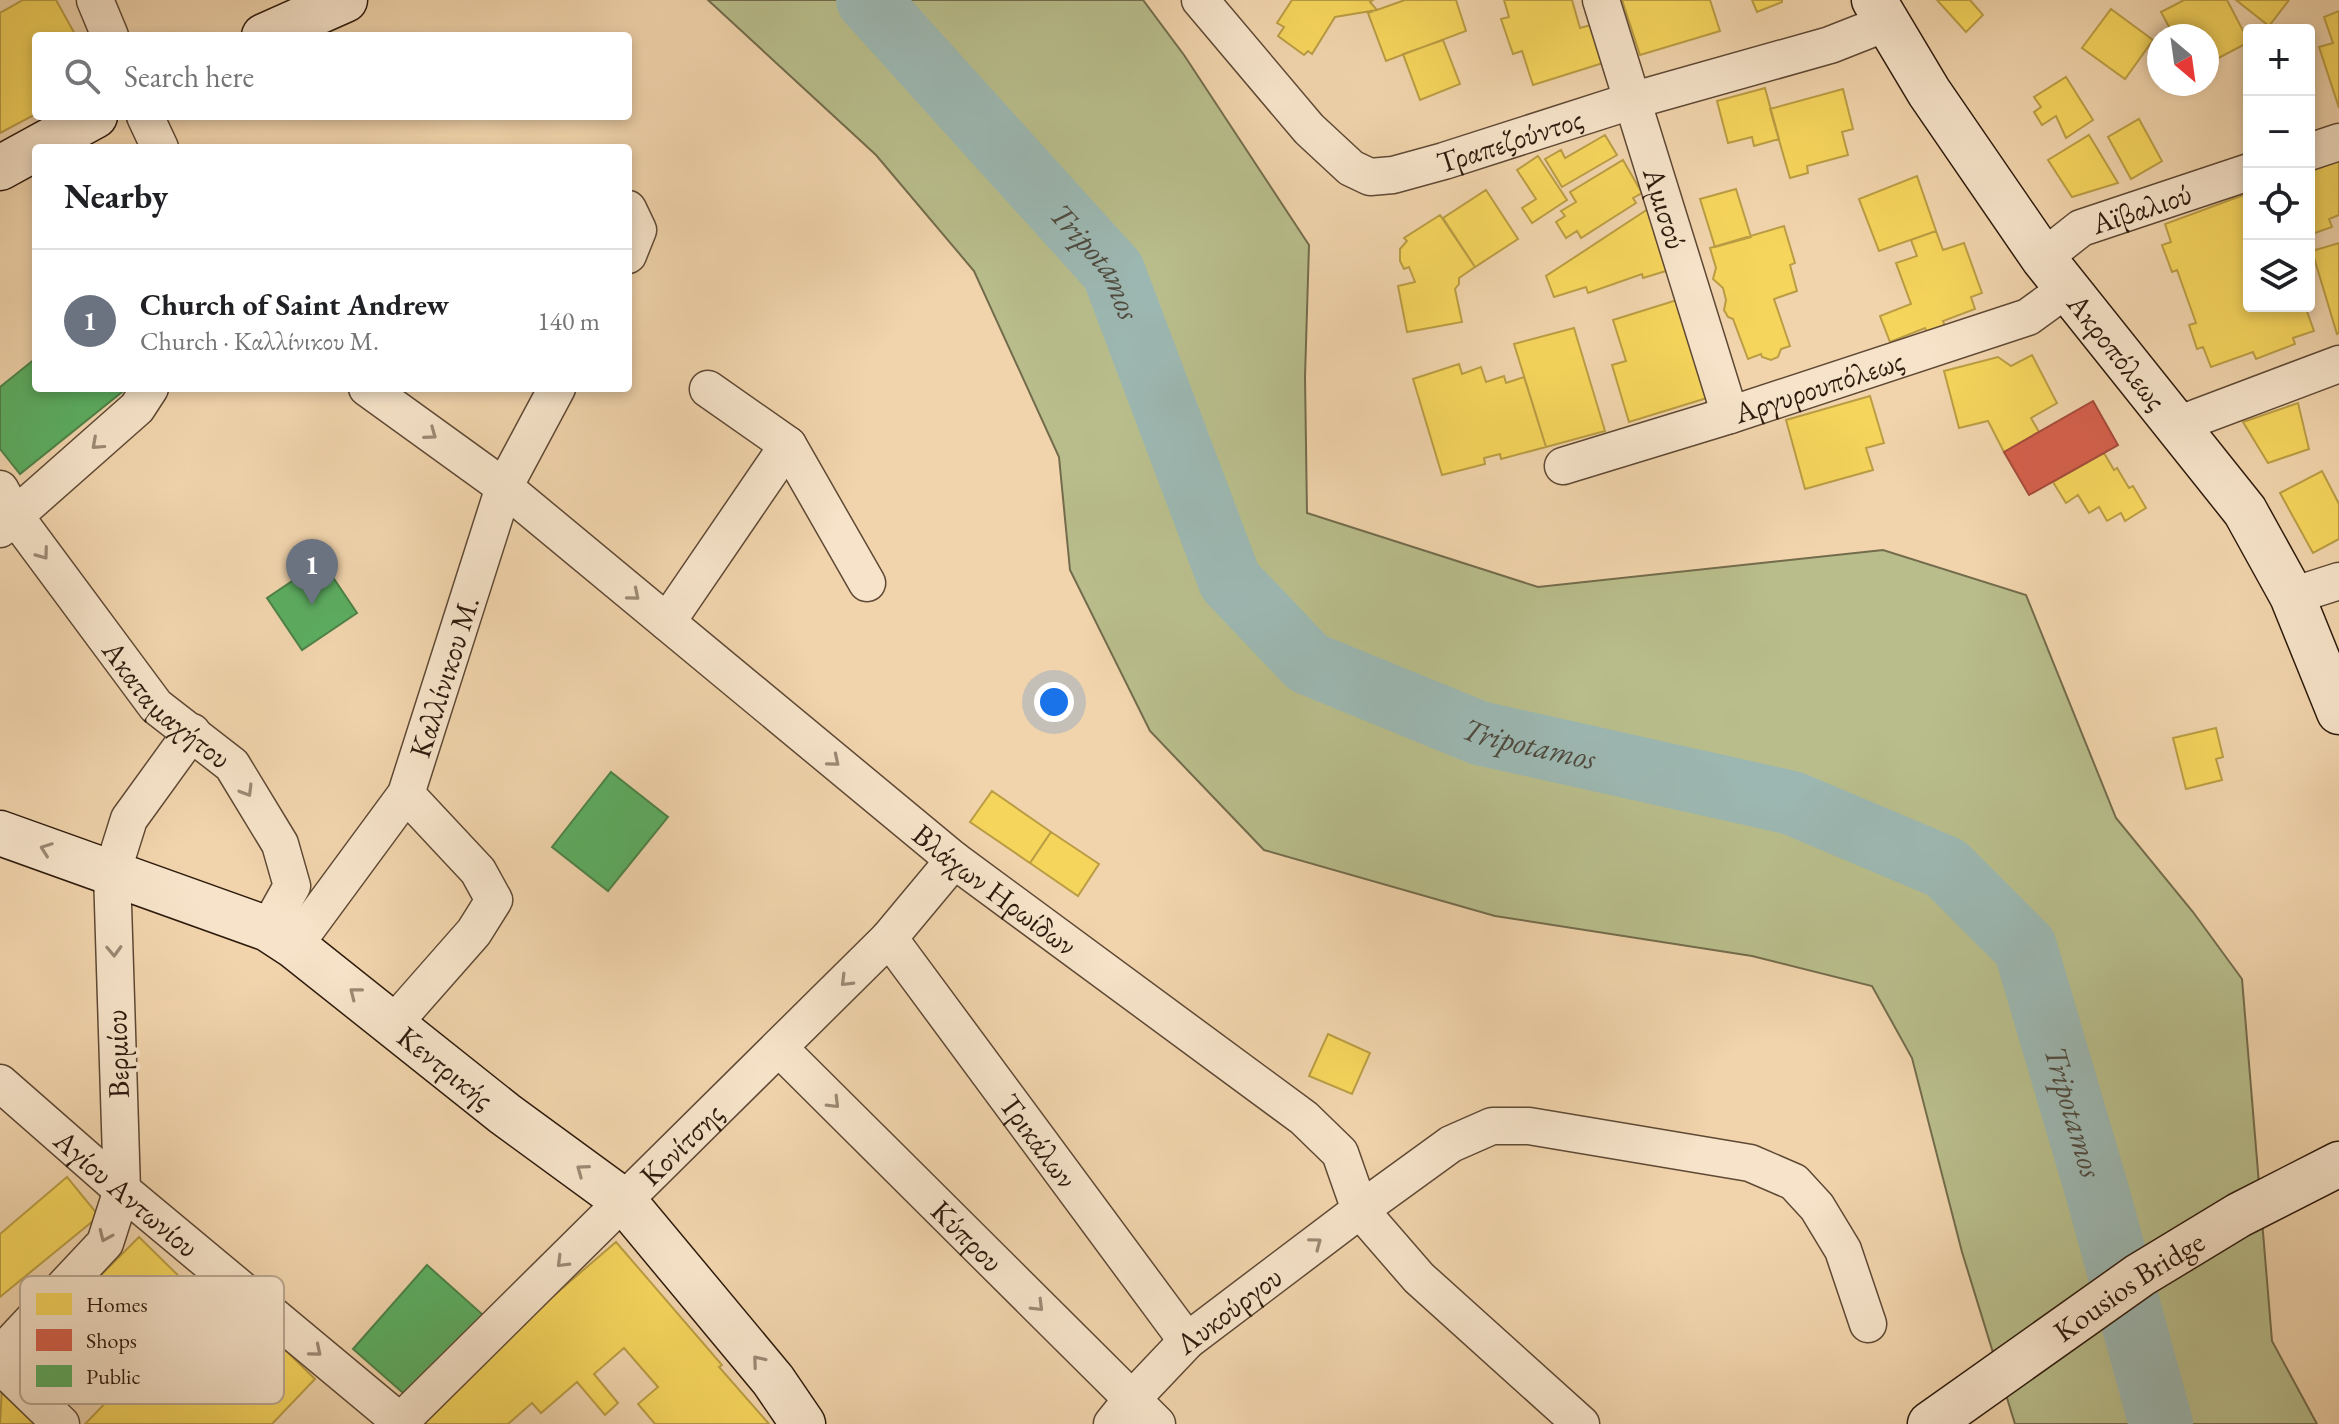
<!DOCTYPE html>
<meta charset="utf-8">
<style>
body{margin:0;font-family:"EB Garamond",serif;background:#f2f2f2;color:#202124}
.controls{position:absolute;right:24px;top:24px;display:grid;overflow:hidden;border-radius:8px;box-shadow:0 4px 12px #0003}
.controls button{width:72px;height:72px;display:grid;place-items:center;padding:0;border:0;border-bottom:2px solid #e0e0e0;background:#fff;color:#202124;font:40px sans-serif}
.compass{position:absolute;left:2147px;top:24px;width:72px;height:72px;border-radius:50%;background:#fff;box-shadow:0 4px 12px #0003;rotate:151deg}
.you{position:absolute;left:1054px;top:702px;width:28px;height:28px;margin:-20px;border:6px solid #fff;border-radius:50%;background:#1a73e8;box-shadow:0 0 0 12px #1a73e833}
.badge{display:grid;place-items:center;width:52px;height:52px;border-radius:50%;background:#7c3aed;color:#fff;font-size:26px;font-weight:700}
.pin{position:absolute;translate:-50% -66px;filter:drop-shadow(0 2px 4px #0008)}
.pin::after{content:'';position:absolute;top:42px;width:28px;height:24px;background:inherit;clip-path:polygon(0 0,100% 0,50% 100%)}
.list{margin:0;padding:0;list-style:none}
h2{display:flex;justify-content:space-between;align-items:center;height:104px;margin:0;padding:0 32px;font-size:34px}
h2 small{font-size:26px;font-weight:400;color:#757577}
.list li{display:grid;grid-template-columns:52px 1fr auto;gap:24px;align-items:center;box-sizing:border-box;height:144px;padding:0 32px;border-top:2px solid #e0e0e0}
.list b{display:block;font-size:30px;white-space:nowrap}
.list p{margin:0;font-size:26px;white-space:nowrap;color:#757577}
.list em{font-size:26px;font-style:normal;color:#757577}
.icon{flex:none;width:44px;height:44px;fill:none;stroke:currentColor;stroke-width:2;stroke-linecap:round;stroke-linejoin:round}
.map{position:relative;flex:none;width:2339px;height:1424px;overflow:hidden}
.search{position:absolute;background:#fff;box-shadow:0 4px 12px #0003;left:32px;top:32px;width:600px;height:88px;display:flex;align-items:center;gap:20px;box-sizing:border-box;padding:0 28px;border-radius:8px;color:#757577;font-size:30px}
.panel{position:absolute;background:#fff;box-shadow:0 4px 12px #0003;left:32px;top:144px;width:600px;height:248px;border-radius:8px}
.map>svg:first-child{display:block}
</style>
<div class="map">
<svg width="2339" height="1424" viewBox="0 0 2339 1424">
<rect width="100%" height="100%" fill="#f1d4ac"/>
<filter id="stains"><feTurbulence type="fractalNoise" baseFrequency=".0025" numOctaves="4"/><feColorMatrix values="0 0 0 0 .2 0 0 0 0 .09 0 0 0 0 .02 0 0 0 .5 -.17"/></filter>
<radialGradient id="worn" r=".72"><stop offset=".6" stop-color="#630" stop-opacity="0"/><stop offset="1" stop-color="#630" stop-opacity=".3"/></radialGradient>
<path fill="#b8bd8b" stroke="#736c4c" stroke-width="2" d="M708,0H1143L1184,55L1309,245L1305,377L1307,513L1538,587L1883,550L2026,595L2116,818L2193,912L2242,979L2272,1341L2317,1424H2015L1962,1252L1912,1058L1872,986L1752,956L1495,916L1264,850L1150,731L1070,570L1059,457L974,271L876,155Z"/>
<path fill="#f6d55c" stroke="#ba9d44" stroke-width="2" d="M23,0H56L76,36H36V114L0,133V13Z
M1292,0H1373L1370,2L1377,10L1335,17L1312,54L1308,51L1304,55L1278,36L1284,27L1277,23Z
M1405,0H1456L1466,31L1386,61L1368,13Z
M1504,0H1572L1580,28L1591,25L1603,63L1533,85L1522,51L1513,54L1501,19L1509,17Z
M1622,0H1710L1720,31L1640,55Z
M1752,0H1782V2L1757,12Z
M1937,0H1970L1983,15L1966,32Z
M2184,0H2227L2249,42L2207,64V36H2174L2161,12Z
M2236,0H2289L2269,26Z
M2111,9L2153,40L2125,79L2082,48Z
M2339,11V108L2319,47L2333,43L2324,17Z
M1443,40L1460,84L1420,100L1403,54Z
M2066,77L2093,120L2066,138L2056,116L2042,125L2034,112L2041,107L2034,97Z
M1765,88L1779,139L1754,146L1752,137L1728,143L1717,101Z
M1843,89L1853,129L1842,132L1848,155L1807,166L1808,173L1790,178L1770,109Z
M2139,119L2162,161L2131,179L2108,137Z
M1605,135L1617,155L1562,187L1545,159L1561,150L1565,158Z
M2089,135L2118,183L2072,197L2048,160Z
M1538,156L1567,200L1532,223L1522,208L1536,199L1517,170Z
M2339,158V215L2329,219L2332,227L2309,235V168Z
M1623,160L1642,193L1633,198L1636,203L1581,238L1577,231L1566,238L1556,222L1565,216L1561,211L1576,202L1570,192Z
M1917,176L1936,231L1879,251L1859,199Z
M1736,189L1751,237L1715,247L1700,199Z
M1486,190L1518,239L1475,267L1443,218Z
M2249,193V306H2305L2314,331L2293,338L2295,344L2256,359L2253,352L2211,367L2203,347L2197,349L2189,325L2196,323L2177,270L2172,272L2162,245L2171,242L2165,224Z
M1648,209L1669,270L1643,278L1642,274L1588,293L1586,287L1554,297L1546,276Z
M1440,215L1475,267L1459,278V284L1455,289L1462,322L1407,332L1398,286L1415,282L1409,267L1404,269L1400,261V249L1407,241L1404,238Z
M1784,226L1795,263L1790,265L1797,291L1774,299L1790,346L1781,349L1778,357L1771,360L1762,357L1761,354L1748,359L1733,319L1728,317L1724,310L1726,300L1723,288L1713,279L1716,268L1710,248Z
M1936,231L1943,250L1964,243L1982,293L1971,297L1975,309L1943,321L1945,326L1927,333L1925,328L1890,342L1880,316L1911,304L1896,263L1917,256L1911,240Z
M2339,243V333L2337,334L2312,251Z
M1677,300L1707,398L1629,422L1612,365L1626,361L1613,320Z
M1574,328L1605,431L1546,447L1514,344Z
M2032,355L2057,403L2031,418L2039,432L2004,452L1988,421L1959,428L1944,371L1998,357L2011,366Z
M1459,364L1462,374L1481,367L1486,382L1504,376L1506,383L1524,377L1546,447L1501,459L1500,454L1484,458L1485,464L1442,475L1413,379Z
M1870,396L1884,443L1866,448L1873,470L1805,489L1786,420Z
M2298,403L2309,449L2268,463L2243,422Z
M2104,453L2114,470L2117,468L2129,488L2133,486L2146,508L2125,521L2121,513L2107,521L2099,507L2089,513L2078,495L2066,503L2053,482Z
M2322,471L2339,504V539L2313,553L2280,493Z
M2216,728L2223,757L2216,759L2222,780L2186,789L2173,738Z
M992,791L1051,832L1030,863L970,822Z
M1051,832L1099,864L1078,896L1030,863Z
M1328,1034L1370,1053L1352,1094L1309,1076Z
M67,1177L99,1216L0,1297V1234Z
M139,1237L197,1294L164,1328L151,1316L59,1408L13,1363Z
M616,1242L722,1365L719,1367L769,1424H655L638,1404L658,1387L624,1348L594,1374L618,1403L605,1415L577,1382L541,1413L532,1403L508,1424H417L411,1418Z
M207,1298L236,1325L249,1311L273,1338L315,1379L272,1424H85Z
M2,1387L35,1424H0Z"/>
<path fill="#d6604d" stroke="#a44b3a" stroke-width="2" d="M2093,401L2118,445L2029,495L2004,452Z"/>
<path fill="#5aae61" stroke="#4d8248" stroke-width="2" d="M36,358V388H127L20,474L0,449V387Z
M322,561L357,613L302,650L267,598Z
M611,772L668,817L608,891L552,847Z
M427,1265L483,1315L410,1399L353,1349Z"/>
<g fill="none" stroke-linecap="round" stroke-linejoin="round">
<path stroke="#9cb7b1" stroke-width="64" id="s1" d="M868,0L1113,271L1230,581L1308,663L1479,733L1792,803L1946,868L2025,947L2097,1191L2161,1424"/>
<g stroke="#5f4935" stroke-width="39">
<g id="street">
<path d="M95,0L110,36"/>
<path id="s2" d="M1200,0L1309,129L1351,168L1370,177L1393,175L1444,161L1631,101L1830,45L1886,23"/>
<path id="s3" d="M1601,0L1730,415"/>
<path d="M145,116L160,148"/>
<path d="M2309,152L2339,142"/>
<path d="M628,209L638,230L628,255"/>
<path id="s4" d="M2043,258L2081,228L2249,172"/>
<path id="s5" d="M367,388L504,487L954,860L1304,1118L1340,1153L1360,1210L1419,1278L1581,1424"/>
<path d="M708,389L788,445L867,583"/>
<path d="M2177,425L2339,364"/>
<path id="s6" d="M1563,466L1730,415L2028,317L2068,288"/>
<path id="s7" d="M0,489L15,516L156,706L232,765L280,844L292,886L268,929"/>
<path d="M0,529L137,408L150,388"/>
<path d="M2292,596L2339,581"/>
<path d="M667,622L788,445"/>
<path id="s8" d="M889,938L1187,1341"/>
<path id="s9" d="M294,946L406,794L504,487L557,388"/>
<path d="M394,1023L474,932L494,900L478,871L406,794"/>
<path id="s10" d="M779,1048L1157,1424"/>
<path id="s11" d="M0,1083L122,1190L403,1424"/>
<path d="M0,1355L105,1243L122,1190L112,873L129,819L192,732"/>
<path d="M0,1365L61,1424"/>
<path id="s12" d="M401,1421L889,938L954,860"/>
<path id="s13" d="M1112,1424L1132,1399L1187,1341L1360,1210L1451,1144L1492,1126H1529L1750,1163L1794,1182L1817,1207L1843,1250L1868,1324"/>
</g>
</g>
<g stroke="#2e1b0d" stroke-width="47">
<g id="secondary">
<path id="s14" d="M1874,0L1929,92L2043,258L2245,511L2292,596L2339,712"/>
<path d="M264,36L345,0"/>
<path d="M0,168L95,116"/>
<path id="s15" d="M0,833L268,929L294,946L505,1114L624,1201L773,1380L803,1424"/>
<path id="s16" d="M1930,1424L2140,1275L2239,1215L2339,1164"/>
</g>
</g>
<use href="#street" stroke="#f6e3c9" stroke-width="36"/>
<use href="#secondary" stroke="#f6e3c9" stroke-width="44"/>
</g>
<defs><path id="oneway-chevron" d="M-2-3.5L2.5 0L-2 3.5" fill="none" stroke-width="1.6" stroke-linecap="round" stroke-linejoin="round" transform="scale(2)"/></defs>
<g stroke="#9c8974">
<use href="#oneway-chevron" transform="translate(431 434) rotate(36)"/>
<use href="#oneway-chevron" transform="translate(97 444) rotate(138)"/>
<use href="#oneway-chevron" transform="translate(43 554) rotate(54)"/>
<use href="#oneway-chevron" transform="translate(634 595) rotate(40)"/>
<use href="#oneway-chevron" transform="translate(834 761) rotate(40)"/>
<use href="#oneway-chevron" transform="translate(247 791) rotate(59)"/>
<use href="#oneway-chevron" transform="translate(46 849) rotate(-160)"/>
<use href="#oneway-chevron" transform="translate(114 951) rotate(88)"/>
<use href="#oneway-chevron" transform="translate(846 981) rotate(135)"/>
<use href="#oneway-chevron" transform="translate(355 993) rotate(-142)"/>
<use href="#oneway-chevron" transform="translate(834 1103) rotate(45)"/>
<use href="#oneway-chevron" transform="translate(582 1170) rotate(-144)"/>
<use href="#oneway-chevron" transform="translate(105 1236) rotate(114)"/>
<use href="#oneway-chevron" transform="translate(1316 1243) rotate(-37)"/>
<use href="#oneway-chevron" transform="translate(562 1262) rotate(135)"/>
<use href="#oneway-chevron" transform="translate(1038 1306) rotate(45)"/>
<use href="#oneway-chevron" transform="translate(316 1351) rotate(40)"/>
<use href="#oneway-chevron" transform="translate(758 1361) rotate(-130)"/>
</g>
<g text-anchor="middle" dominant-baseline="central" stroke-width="8" stroke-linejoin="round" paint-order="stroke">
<g font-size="30" fill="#2e1b0d" stroke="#f6e3c9">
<text stroke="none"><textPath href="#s2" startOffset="392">Τραπεζούντος</textPath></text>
<text stroke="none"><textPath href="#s3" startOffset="218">Αμισού</textPath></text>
<text stroke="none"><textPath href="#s4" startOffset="112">Αϊβαλιού</textPath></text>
<text stroke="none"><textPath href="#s14" startOffset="428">Ακροπόλεως</textPath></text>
<text stroke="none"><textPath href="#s6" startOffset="268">Αργυρουπόλεως</textPath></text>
<text stroke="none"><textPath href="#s9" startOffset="312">Καλλίνικου Μ.</textPath></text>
<text stroke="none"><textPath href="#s7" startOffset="274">Ακαταμαχήτου</textPath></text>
<text stroke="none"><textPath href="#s5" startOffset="804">Βλάχων Ηρωίδων</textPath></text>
<text transform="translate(117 1054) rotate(-92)">Βερμίου</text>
<text stroke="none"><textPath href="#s15" startOffset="510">Κεντρικής</textPath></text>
<text stroke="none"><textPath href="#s8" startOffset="252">Τρικάλων</textPath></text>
<text stroke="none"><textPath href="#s12" startOffset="394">Κονίτσης</textPath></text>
<text stroke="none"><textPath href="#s11" startOffset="168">Αγίου Αντωνίου</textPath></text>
<text stroke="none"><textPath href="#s10" startOffset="266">Κύπρου</textPath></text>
<text stroke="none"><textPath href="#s16" startOffset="242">Kousios Bridge</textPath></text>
<text stroke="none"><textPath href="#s13" startOffset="164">Λυκούργου</textPath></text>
</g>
<g font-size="32" font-style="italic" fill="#4f4a3e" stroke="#f6e3c9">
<text stroke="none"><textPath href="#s1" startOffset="348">Tripotamos</textPath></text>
<text stroke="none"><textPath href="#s1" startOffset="1046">Tripotamos</textPath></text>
<text stroke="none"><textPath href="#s1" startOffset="1766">Tripotamos</textPath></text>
</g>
</g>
<rect x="20" y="1276" width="264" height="128" rx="12" fill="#f6e3c9" stroke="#baa791" stroke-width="2"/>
<rect x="36" y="1293" width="36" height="22" fill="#f6d55c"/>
<rect x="36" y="1329" width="36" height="22" fill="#d6604d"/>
<rect x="36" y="1365" width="36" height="22" fill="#5aae61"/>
<g font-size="22" fill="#2e1b0d">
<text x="86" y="1312">Homes</text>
<text x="86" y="1348">Shops</text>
<text x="86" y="1384">Public</text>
</g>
<rect width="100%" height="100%" filter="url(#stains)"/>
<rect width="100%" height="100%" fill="url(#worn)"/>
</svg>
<div class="controls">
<button>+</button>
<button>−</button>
<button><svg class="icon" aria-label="locate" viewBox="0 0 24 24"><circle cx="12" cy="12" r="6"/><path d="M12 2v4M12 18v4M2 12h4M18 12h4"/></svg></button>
<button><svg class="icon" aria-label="layers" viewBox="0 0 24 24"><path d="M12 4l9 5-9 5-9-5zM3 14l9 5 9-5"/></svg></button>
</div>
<svg class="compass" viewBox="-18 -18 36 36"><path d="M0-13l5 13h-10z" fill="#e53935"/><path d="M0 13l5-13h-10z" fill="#757577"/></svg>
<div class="you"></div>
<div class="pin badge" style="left:312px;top:605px;background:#6b7280">1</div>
<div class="search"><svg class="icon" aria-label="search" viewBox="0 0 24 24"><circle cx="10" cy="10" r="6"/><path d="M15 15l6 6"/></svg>Search here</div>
<section class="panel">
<h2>Nearby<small></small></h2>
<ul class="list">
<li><span class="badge" style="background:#6b7280">1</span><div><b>Church of Saint Andrew</b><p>Church · Καλλίνικου Μ.</p></div><em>140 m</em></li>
</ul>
</section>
</div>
